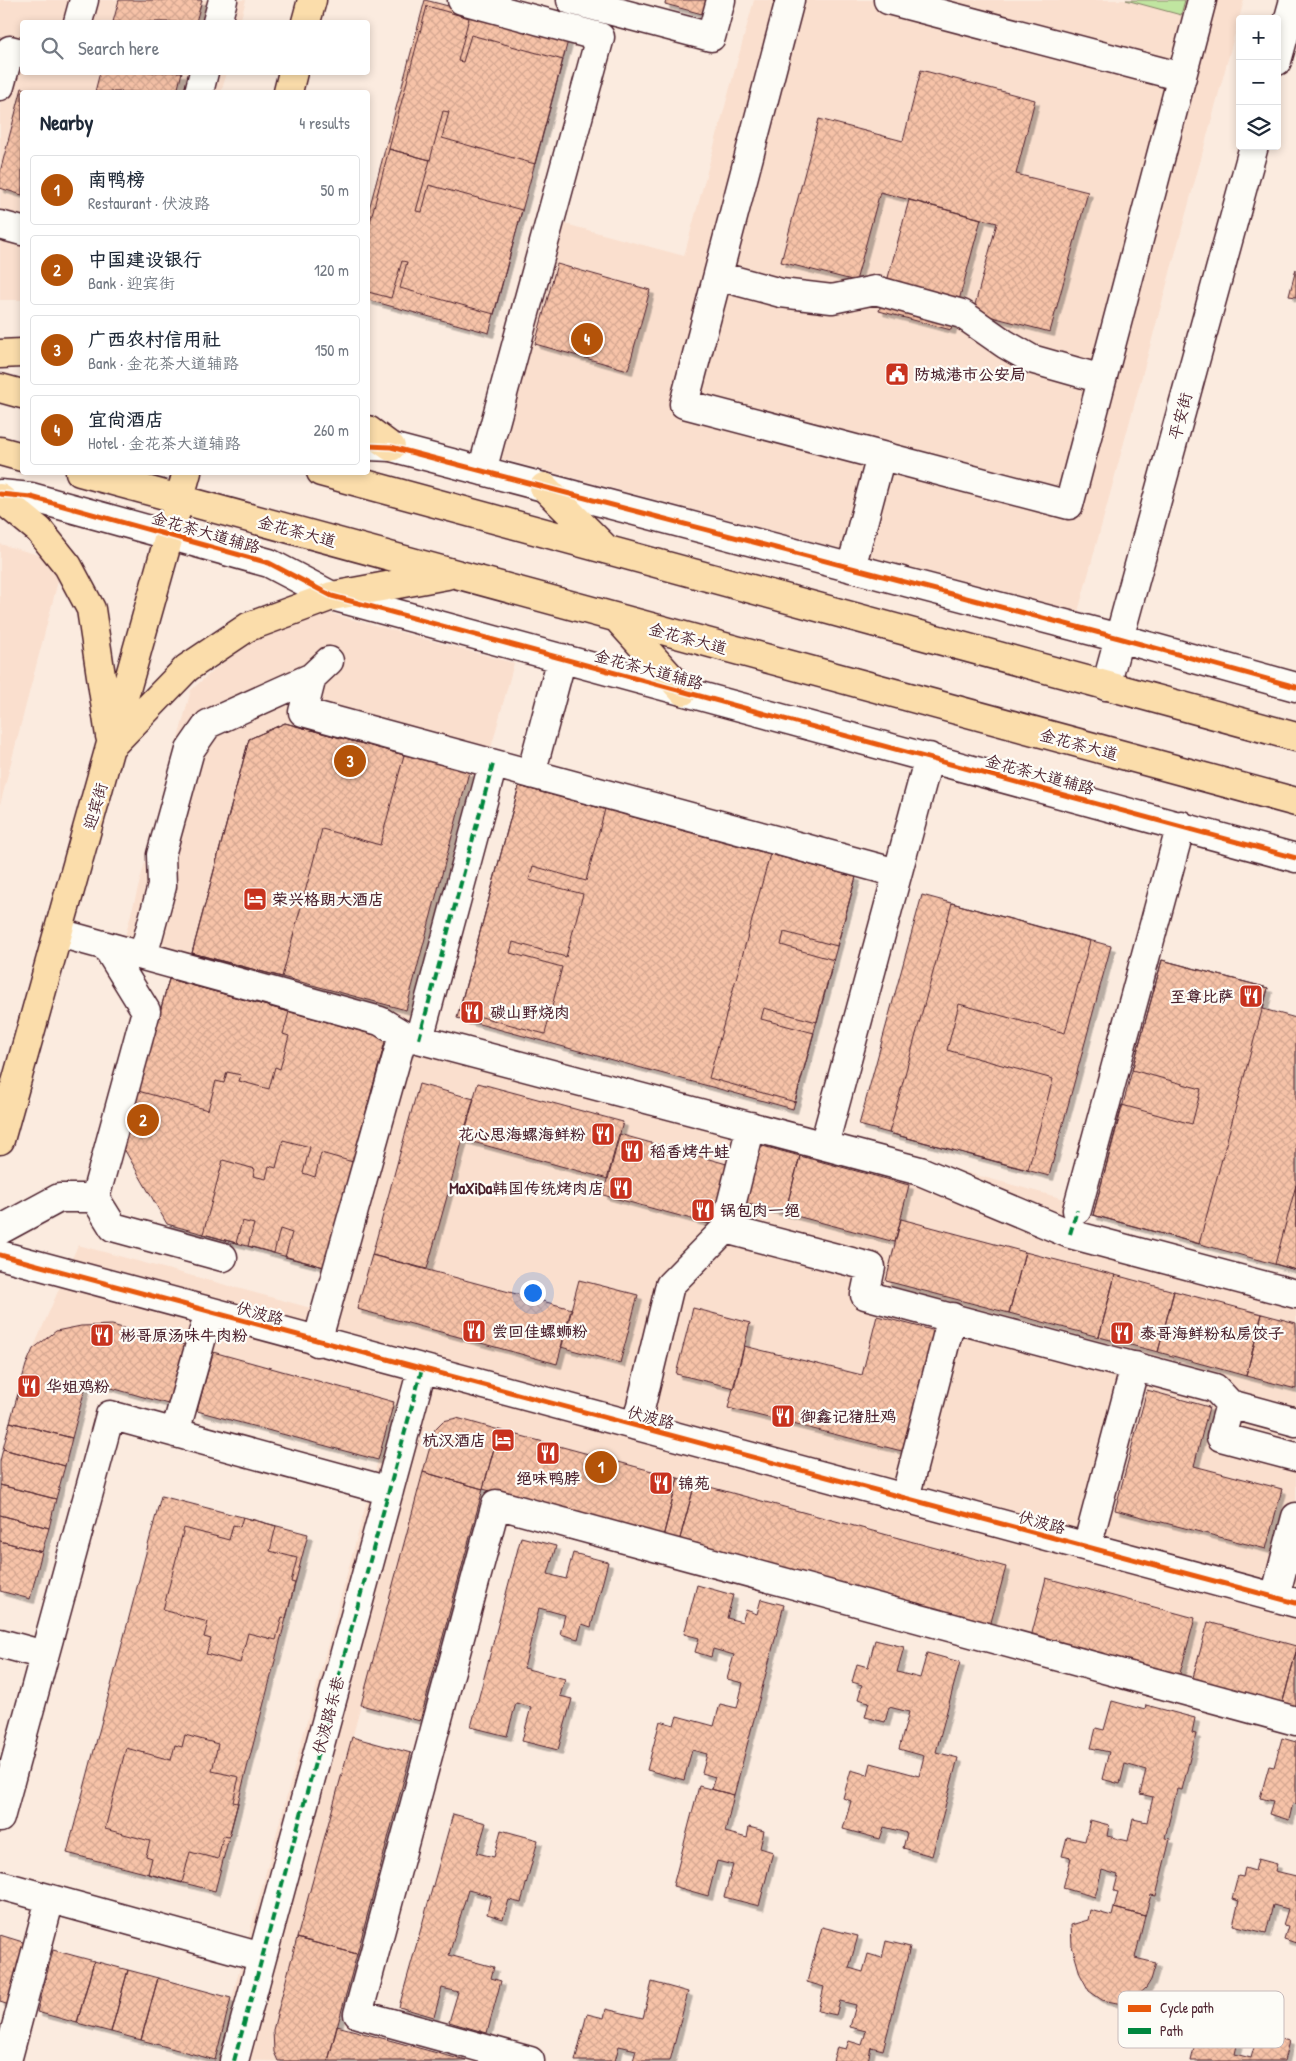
<!DOCTYPE html>
<meta charset="utf-8">
<style>
body{margin:0;font-family:"Patrick Hand","LXGW WenKai TC",sans-serif;background:#f6f6f7;color:#1f2937}
.controls{position:absolute;right:15px;top:15px;display:grid;overflow:hidden;border-radius:5px;box-shadow:0 2px 8px #0003}
.controls button{width:45px;height:45px;display:grid;place-items:center;padding:0;border:0;border-bottom:1px solid #e0e1e3;background:#fff;color:#1f2937;font:25px sans-serif}
.you{position:absolute;left:532px;top:1292px;width:18px;height:18px;margin:-12px;border:4px solid #fff;border-radius:50%;background:#1a73e8;box-shadow:0 0 0 8px #1a73e833}
.badge{display:grid;place-items:center;width:32px;height:32px;border-radius:50%;background:#b45309;color:#fff;font-size:16px;font-weight:700}
.pin{position:absolute;translate:-50% -50%;border:2px solid #fff;box-shadow:0 1px 5px #0006}
.list{margin:0;padding:0;list-style:none}
h2{display:flex;justify-content:space-between;align-items:center;height:65px;margin:0;padding:0 20px;font-size:21px}
h2 small{font-size:16px;font-weight:400;color:#747a83}
.list li{display:grid;grid-template-columns:32px 1fr auto;gap:15px;align-items:center;box-sizing:border-box;height:70px;margin:0 10px 10px;padding:0 10px;border:1px solid #e0e1e3;border-radius:5px}
.list b{display:block;font-size:19px;white-space:nowrap}
.list p{margin:0;font-size:16px;white-space:nowrap;color:#747a83}
.list em{font-size:16px;font-style:normal;color:#747a83}
.icon{flex:none;width:28px;height:28px;fill:none;stroke:currentColor;stroke-width:2;stroke-linecap:round;stroke-linejoin:round}
.map{position:relative;flex:none;width:1296px;height:2061px;overflow:hidden}
.search{position:absolute;background:#fff;box-shadow:0 2px 8px #0003;left:20px;top:20px;width:350px;height:55px;display:flex;align-items:center;gap:12px;box-sizing:border-box;padding:0 18px;border-radius:5px;color:#747a83;font-size:19px}
.panel{position:absolute;background:#fff;box-shadow:0 2px 8px #0003;left:20px;top:90px;width:350px;height:385px;border-radius:5px}
.map>svg:first-child{display:block}
</style>
<div class="map">
<svg width="1296" height="2061" viewBox="0 0 1296 2061">
<defs>
<pattern id="building-cross-hatch" width="8" height="8" patternUnits="userSpaceOnUse" patternTransform="scale(1.25)"><rect width="8" height="8" fill="#f7c3a8"/><path d="M0 0l8 8M0 8l8-8" fill="none" stroke="#d5a791"/></pattern>
<filter id="shadow"><feDropShadow dx="4.5" dy="4.5" stdDeviation="0" flood-color="#0004"/></filter>
</defs>
<rect width="100%" height="100%" fill="#fbebdf"/>
<filter id="ink" filterUnits="userSpaceOnUse"><feTurbulence type="fractalNoise" baseFrequency=".02" numOctaves="2"/><feDisplacementMap in="SourceGraphic" scale="10" xChannelSelector="R" yChannelSelector="G"/><feConvolveMatrix kernelMatrix="1 2 1 2 8 2 1 2 1" color-interpolation-filters="sRGB"/></filter>
<g filter="url(#ink)">
<path fill="#fadfce" d="M0,0H246L240,22H22V72L227,73L221,92H22V300H0Z
M754,0H1244L1078,612L494,457L558,222L684,256Z
M0,544L63,562L0,805Z
M329,613L514,663L417,1023L1072,1201L1066,1222L1296,1285V1709L424,1473L273,2030L274,2052L278,2061L215,2060L378,1460L26,1365L78,1245L337,1315L416,1024L123,944L191,690L251,638Z"/>
<path fill="#c0e5a0" stroke="#858266" d="M1126,0H1185L1181,15Z"/>
<path fill="url(#building-cross-hatch)" stroke="#4a1f2b" filter="url(#shadow)" d="M119,0H202L196,22H113Z
M425,0L569,37L489,333L368,300V213Z
M666,0H706L702,14L665,4Z
M427,6L469,18L458,61L463,62L471,35L563,60L535,164L442,138L449,112L443,111L430,160L389,149Z
M921,70L1035,100L1016,174L1088,192L1050,332L973,312L997,223L880,192L856,281L781,262L819,119L903,141Z
M100,72H182L177,92H95Z
M22,88L40,92H22V195L0,188V172Z
M389,149L430,160L416,211L422,212L429,185L522,210L494,314L400,288L407,262L402,261L391,298L368,292V230Z
M909,200L981,219L951,330L879,311Z
M557,264L650,290L628,370L535,344Z
M1296,269V297L1289,296Z
M285,723L469,772L406,1010L192,953L249,739Z
M285,723L404,755L380,845L322,829L282,977L192,953L249,739Z
M519,786L856,877L793,1109L457,1018Z
M519,786L605,809L586,881L533,866L529,880L583,894L566,957L513,942L510,953L562,967L545,1034L459,1011Z
M770,854L856,877L837,946L784,932L781,945L834,960L817,1022L764,1008L761,1019L814,1033L795,1102L709,1078Z
M922,895L1111,946L1049,1176L859,1125Z
M952,903L1090,941L1065,1033L959,1004L947,1050L1053,1079L1028,1170L889,1133Z
M1162,960L1268,988L1199,1244L1093,1215L1122,1105L1192,1124L1201,1089L1132,1070Z
M1162,960L1268,988L1263,1009L1296,1018V1270L1093,1215Z
M169,979L386,1038L324,1267L167,1224L123,1147Z
M169,979L289,1012L283,1034L289,1036L280,1069L275,1067L269,1089L239,1081L241,1075L227,1072L224,1083L216,1081L208,1110L138,1091Z
M478,1083L623,1122L608,1179L462,1139Z
M419,1084L474,1099L427,1269L372,1255Z
M619,1134L734,1166L717,1226L603,1195Z
M283,1140L310,1147L303,1173L315,1177L321,1153L353,1162L324,1267L285,1257L292,1233L280,1229L274,1253L248,1246L254,1224L242,1221L236,1243L203,1234L223,1160L255,1169L253,1176L266,1179L269,1166L276,1168Z
M755,1144L800,1156L785,1213L740,1202Z
M800,1156L909,1185L895,1242L785,1213Z
M1296,1185V1270L1275,1264Z
M901,1219L1025,1252L1009,1313L886,1281Z
M1025,1252L1115,1275L1099,1337L1009,1313Z
M372,1255L572,1309L557,1364L357,1309Z
M1115,1275L1174,1291L1158,1352L1099,1337Z
M579,1280L638,1295L620,1363L561,1347Z
M1174,1291L1262,1314L1246,1376L1158,1352Z
M693,1308L750,1323L734,1388L676,1374Z
M1262,1314L1296,1323V1389L1246,1376Z
M877,1316L936,1331L906,1452L728,1408L744,1346L862,1375Z
M112,1325L185,1345L168,1404L87,1381L72,1438L10,1422L26,1365L33,1349L56,1331L81,1326Z
M213,1352L394,1402L378,1460L197,1411Z
M1147,1390L1209,1407L1194,1466L1282,1489L1266,1549L1115,1510Z
M457,1418L499,1430L483,1489L423,1472L435,1429L443,1421Z
M10,1422L72,1438L65,1466L3,1449Z
M499,1430L678,1478L663,1537L483,1489Z
M3,1449L65,1466L56,1499L0,1485V1461Z
M423,1472L483,1489L420,1721L361,1705Z
M678,1478L695,1483L679,1542L663,1537Z
M695,1483L1006,1567L990,1626L679,1542Z
M0,1485L56,1499L49,1528L0,1515Z
M161,1496L308,1534L215,1891L67,1853Z
M0,1515L49,1528L42,1552L0,1541Z
M243,1517L276,1526L270,1551L297,1558L291,1582L295,1583L286,1618L282,1617L276,1640L248,1633L240,1663L206,1654L211,1639L204,1637L208,1622L163,1610L184,1528L229,1540L233,1525L240,1527Z
M521,1537L556,1546L548,1574L566,1579L573,1553L608,1562L591,1627L582,1624L578,1639L560,1634L565,1615L539,1608L524,1668L565,1679L560,1696L572,1699L558,1750L522,1741L531,1707L516,1703L507,1736L471,1727Z
M0,1541L42,1552L30,1599L0,1591Z
M1046,1578L1195,1618L1179,1677L1031,1637Z
M697,1585L733,1595L727,1618L742,1622L746,1610L757,1614L761,1599L784,1605L734,1795L711,1789L715,1777L702,1773L707,1754L692,1750L684,1780L647,1770L660,1721L674,1725L677,1716L714,1726L720,1704L737,1708L743,1683L727,1679L734,1655L713,1649L711,1657L695,1652L699,1638L684,1634Z
M1208,1622L1296,1646V1652L1282,1705L1192,1681Z
M875,1640L904,1647L897,1672L920,1678L927,1653L960,1662L936,1752L958,1758L932,1856L903,1848L907,1833L884,1827L880,1839L843,1829L851,1801L843,1798L851,1770L868,1775L871,1763L919,1776L924,1756L899,1749L909,1712L889,1707L885,1722L865,1717L869,1702L858,1699L862,1685L852,1682L857,1664L868,1667Z
M1296,1652V1709L1282,1705Z
M1112,1701L1145,1710L1146,1705L1195,1718L1192,1733L1196,1734L1182,1790L1177,1789L1165,1838L1170,1839L1156,1896L1151,1895L1145,1916L1114,1908L1118,1892L1114,1891L1118,1875L1102,1870L1095,1897L1063,1888L1071,1858L1062,1856L1067,1837L1085,1841L1090,1820L1109,1825L1107,1836L1128,1841L1133,1819L1147,1822L1153,1797L1140,1794L1146,1770L1125,1764L1120,1784L1102,1779L1109,1752L1091,1748L1096,1728L1104,1730Z
M185,1735L218,1744L212,1771L239,1777L233,1802L238,1803L229,1837L223,1836L218,1859L190,1852L182,1883L148,1874L152,1858L146,1856L150,1841L105,1829L126,1748L171,1760L175,1745L182,1747Z
M352,1737L411,1753L357,1954L297,1938Z
M1282,1738L1296,1742V1804L1293,1803L1289,1820L1269,1814L1273,1801L1260,1798L1269,1766L1274,1767Z
M699,1786L734,1795L725,1832L747,1838L749,1827L764,1831L760,1848L773,1852L759,1906L724,1897L733,1865L717,1861L708,1896L673,1886Z
M453,1814L486,1823L477,1853L494,1857L501,1830L538,1840L521,1903L509,1900L503,1919L487,1914L491,1896L468,1890L449,1955L494,1967L491,1978L501,1981L487,2033L449,2022L458,1992L442,1988L434,2017L399,2007Z
M1258,1859L1277,1864L1275,1871L1296,1876V1943L1284,1939L1288,1926L1283,1925L1288,1909L1273,1905L1266,1933L1233,1925L1239,1901L1232,1899L1238,1876L1243,1877L1245,1868L1255,1871Z
M1114,1908L1145,1916L1135,1958L1156,1963L1151,1980L1146,1988L1136,1997L1122,2004L1102,2000L1089,1991L1080,1974L1072,1946L1071,1925L1088,1920L1090,1910L1112,1916Z
M822,1927L858,1936L849,1968L863,1972L868,1954L882,1958L886,1941L910,1947L883,2050L871,2047L868,2061H833L837,2047L846,2049L849,2041L862,2045L866,2031L850,2027L856,2005L840,2001L836,2015L818,2011L824,1987L807,1982Z
M0,1935L26,1943L9,2005L0,2002Z
M297,1938L357,1954L328,2061H278L274,2052L273,2030Z
M53,1950L94,1961L77,2023L37,2012Z
M94,1961L128,1970L111,2032L77,2023Z
M128,1970L158,1978L141,2040L111,2032Z
M158,1978L231,1998L215,2060L141,2040Z
M652,1982L688,1992L670,2061H633L636,2050L619,2046L615,2061H575L587,2014L604,2018L606,2009L643,2018Z
M1207,2020L1241,2028L1235,2054L1251,2058L1258,2033L1289,2041L1284,2061H1191L1197,2035L1203,2037Z
M337,2026L467,2061H328Z"/>
<g fill="none" stroke-linecap="round" stroke-linejoin="round">
<g stroke="#4a1f2b" stroke-width="31">
<path id="minor" d="M462,0L600,37L482,471
M571,0L711,37L721,0
M790,0L684,404L1069,505L1202,0
M888,0L1182,77
M78,22L84,0
M217,22L223,0
M1277,61L1294,0
M0,86L10,50L22,53
M199,92L204,72
M0,225L22,231
M718,276L781,293L832,299L875,290L962,314L1005,344L1031,359L1102,379
M368,446L391,447L1119,638L1296,687
M0,494L31,497L269,563L332,596L1296,858
M851,568L881,456
M312,677L303,712L897,873
M1106,686L1254,146
M531,774L562,658
M59,933L380,1021L403,1035L920,1171L1070,1234L1296,1294
M106,946L146,1011L95,1198L113,1227L223,1257
M143,956L162,886L161,855L190,750L208,724L312,677L329,661
M419,1039L493,764
M824,1145L929,757
M1077,1210L1181,825
M725,1229L871,1267L865,1295L1215,1388L1230,1404L1296,1422
M0,1230L59,1198H95
M0,1255L1296,1603
M317,1342L403,1035
M1230,1404L1221,1437L1296,1457
M636,1426L670,1285L725,1229L751,1126
M175,1433L209,1312
M905,1498L952,1317
M1087,1547L1135,1366
M1275,1597L1296,1517
M0,1643L44,1655
M0,1818L110,1415L389,1491
M0,1885L262,1957
M7,2061L50,1899
M234,2061L422,1369
M530,2061L358,2014L496,1504L1296,1721"/>
</g>
<g stroke="#4a1f2b" stroke-width="31">
<path id="major" d="M306,22L312,0
M288,92L293,72
M0,354L22,353
M0,388L22,394
M368,430L391,447
M0,451L22,457
M80,472L1296,802
M321,472L1296,737
M544,487L606,549
M0,498L39,530L68,566L91,609L110,736
M617,618L683,691
M114,743L187,668L248,627L332,596L447,575
M0,1140L187,472"/>
</g>
<use href="#minor" stroke="#fdfcf7" stroke-width="28"/>
<use href="#major" stroke="#fbddab" stroke-width="28"/>
<path stroke="#00873e" stroke-width="4" stroke-dasharray="8 4" stroke-linecap="butt" d="M419,1039L493,764
M1070,1234L1077,1210
M234,2061L422,1369"/>
<g stroke="#fdfcf7" stroke-width="8">
<path id="cycleway" d="M368,446L391,447L1119,638L1296,687
M0,494L31,497L269,563L332,596L1296,858
M0,1255L1296,1603"/>
</g>
<use href="#cycleway" stroke="#e8590c" stroke-width="5"/>
</g>
</g>
<defs>
<g id="civic-square" transform="scale(1.25)"><rect x="-9" y="-9" width="18" height="18" rx="4" fill="#c8321e" stroke="#fdfcf7"/><path d="M-.6-6.5H3V-4.5H.6V-3L4-1V1h2V6H-6V1h2V-1L-.6-3ZM-1.2 2.5V6h2.4V2.5Z" fill="#fff"/></g>
<g id="hotel-square" transform="scale(1.25)"><rect x="-9" y="-9" width="18" height="18" rx="4" fill="#c8321e" stroke="#fdfcf7"/><path d="M-6-4.5h1.5V1H6V5H4.5V3h-9V5H-6ZM-4 0a1.8 1.8 0 1 1 3.6 0ZM.5 0V-2.5h3Q6-2.5 6 0Z" fill="#fff"/></g>
<g id="restaurant-square" transform="scale(1.25)"><rect x="-9" y="-9" width="18" height="18" rx="4" fill="#c8321e" stroke="#fdfcf7"/><path d="M-5-6h1v4h1v-4h1v4h1v-4h1v5L-1.5 .5V6h-2V.5L-5-1ZM5-6V6H3V1.5H1.5Q1.5-4 5-6Z" fill="#fff"/></g>
</defs>
<g fill-rule="evenodd">
<use href="#civic-square" x="897" y="374"/>
<use href="#hotel-square" x="255" y="899"/>
<use href="#restaurant-square" x="1251" y="996"/>
<use href="#restaurant-square" x="472" y="1012"/>
<use href="#restaurant-square" x="603" y="1134"/>
<use href="#restaurant-square" x="632" y="1151"/>
<use href="#restaurant-square" x="621" y="1188"/>
<use href="#restaurant-square" x="703" y="1210"/>
<use href="#restaurant-square" x="474" y="1331"/>
<use href="#restaurant-square" x="1122" y="1333"/>
<use href="#restaurant-square" x="102" y="1335"/>
<use href="#restaurant-square" x="29" y="1386"/>
<use href="#restaurant-square" x="783" y="1416"/>
<use href="#hotel-square" x="503" y="1440"/>
<use href="#restaurant-square" x="548" y="1453"/>
<use href="#restaurant-square" x="661" y="1483"/>
</g>
<g text-anchor="middle" dominant-baseline="central" stroke-width="4.5" stroke-linejoin="round" paint-order="stroke">
<g font-size="16" font-weight="bold" fill="#4a1f2b" stroke="#fdfcf7" text-anchor="start">
<text x="914" y="374">防城港市公安局</text>
<text x="272" y="899">荣兴格朗大酒店</text>
<text x="1234" y="996" text-anchor="end">至尊比萨</text>
<text x="490" y="1012">碳山野烧肉</text>
<text x="586" y="1134" text-anchor="end">花心思海螺海鲜粉</text>
<text x="650" y="1151">稻香烤牛蛙</text>
<text x="604" y="1188" text-anchor="end">MaXiDa韩国传统烤肉店</text>
<text x="720" y="1210">锅包肉一绝</text>
<text x="492" y="1331">尝回佳螺蛳粉</text>
<text x="1140" y="1333">泰哥海鲜粉私房饺子</text>
<text x="120" y="1335">彬哥原汤味牛肉粉</text>
<text x="46" y="1386">华姐鸡粉</text>
<text x="800" y="1416">御鑫记猪肚鸡</text>
<text x="486" y="1440" text-anchor="end">杭汉酒店</text>
<text x="548" y="1478" text-anchor="middle">绝味鸭脖</text>
<text x="678" y="1483">锦苑</text>
</g>
<g font-size="16" fill="#4a1f2b" stroke="#fdfcf7">
<text transform="translate(1180 416) rotate(-75)">平安街</text>
<text transform="translate(297 531) rotate(15)">金花茶大道</text>
<text transform="translate(206 532) rotate(16)">金花茶大道辅路</text>
<text transform="translate(688 638) rotate(15)">金花茶大道</text>
<text transform="translate(649 669) rotate(15)">金花茶大道辅路</text>
<text transform="translate(1079 744) rotate(15)">金花茶大道</text>
<text transform="translate(1040 774) rotate(15)">金花茶大道辅路</text>
<text transform="translate(95 806) rotate(-74)">迎宾街</text>
<text transform="translate(260 1313) rotate(15)">伏波路</text>
<text transform="translate(651 1417) rotate(15)">伏波路</text>
<text transform="translate(1042 1522) rotate(15)">伏波路</text>
<text transform="translate(328 1715) rotate(-75)">伏波路东巷</text>
</g>
</g>
<rect x="1118" y="1991" width="166" height="57" rx="8" fill="#fdfcf7" stroke="#c7baba" stroke-width="1"/>
<rect x="1128" y="2005" width="23" height="7" fill="#e8590c"/>
<rect x="1128" y="2028" width="23" height="6" fill="#00873e"/>
<g font-size="14" fill="#4a1f2b">
<text x="1160" y="2013">Cycle path</text>
<text x="1160" y="2036">Path</text>
</g>
</svg>
<div class="controls">
<button>+</button>
<button>−</button>
<button><svg class="icon" aria-label="layers" viewBox="0 0 24 24"><path d="M12 4l9 5-9 5-9-5zM3 14l9 5 9-5"/></svg></button>
</div>
<div class="you"></div>
<div class="pin badge" style="left:601px;top:1467px">1</div>
<div class="pin badge" style="left:143px;top:1120px">2</div>
<div class="pin badge" style="left:350px;top:761px">3</div>
<div class="pin badge" style="left:587px;top:339px">4</div>
<div class="search"><svg class="icon" aria-label="search" viewBox="0 0 24 24"><circle cx="10" cy="10" r="6"/><path d="M15 15l6 6"/></svg>Search here</div>
<section class="panel">
<h2>Nearby<small>4 results</small></h2>
<ul class="list">
<li><span class="badge">1</span><div><b>南鸭榜</b><p>Restaurant · 伏波路</p></div><em>50 m</em></li>
<li><span class="badge">2</span><div><b>中国建设银行</b><p>Bank · 迎宾街</p></div><em>120 m</em></li>
<li><span class="badge">3</span><div><b>广西农村信用社</b><p>Bank · 金花茶大道辅路</p></div><em>150 m</em></li>
<li><span class="badge">4</span><div><b>宜尚酒店</b><p>Hotel · 金花茶大道辅路</p></div><em>260 m</em></li>
</ul>
</section>
</div>
